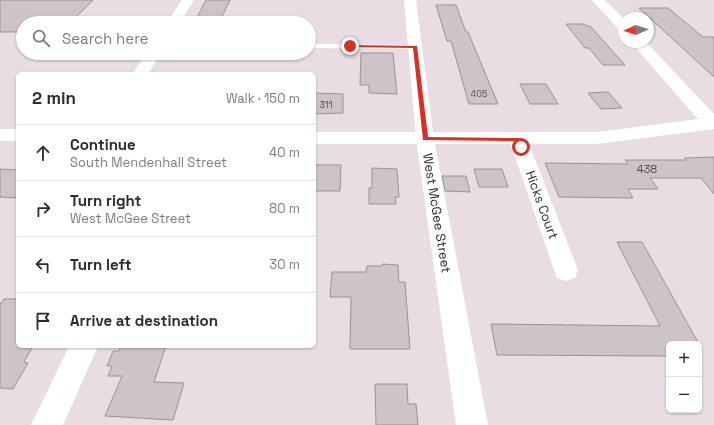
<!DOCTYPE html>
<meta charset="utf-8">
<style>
body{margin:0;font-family:"Space Grotesk",sans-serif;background:#f7f7f7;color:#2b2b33}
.controls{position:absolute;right:12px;bottom:12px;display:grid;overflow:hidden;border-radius:6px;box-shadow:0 1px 3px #0004}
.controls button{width:36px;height:36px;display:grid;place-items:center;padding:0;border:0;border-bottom:1px solid #e1e1e2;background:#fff;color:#2b2b33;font:20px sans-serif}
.compass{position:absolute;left:618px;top:12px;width:36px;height:36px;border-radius:50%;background:#fff;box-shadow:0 1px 3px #0004;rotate:267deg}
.stop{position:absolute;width:12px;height:12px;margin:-9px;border:3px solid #d93025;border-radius:50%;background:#fff}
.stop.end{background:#d93025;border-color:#fff;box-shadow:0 1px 4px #0008}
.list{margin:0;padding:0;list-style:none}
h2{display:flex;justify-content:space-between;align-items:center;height:52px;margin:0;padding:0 16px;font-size:17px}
h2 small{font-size:13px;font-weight:400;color:#7c7c81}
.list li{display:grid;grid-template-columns:26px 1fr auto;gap:12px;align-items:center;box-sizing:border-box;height:56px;padding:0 16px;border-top:1px solid #e1e1e2}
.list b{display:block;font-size:15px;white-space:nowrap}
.list p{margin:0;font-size:13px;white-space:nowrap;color:#7c7c81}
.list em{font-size:13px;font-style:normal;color:#7c7c81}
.icon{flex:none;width:22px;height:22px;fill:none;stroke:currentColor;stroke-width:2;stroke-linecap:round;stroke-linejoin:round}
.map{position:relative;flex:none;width:714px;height:425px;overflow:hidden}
.search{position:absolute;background:#fff;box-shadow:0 1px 3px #0004;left:16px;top:16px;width:300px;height:44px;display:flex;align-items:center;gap:10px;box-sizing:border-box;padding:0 14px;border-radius:22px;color:#7c7c81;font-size:15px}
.panel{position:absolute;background:#fff;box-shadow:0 1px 3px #0004;left:16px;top:72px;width:300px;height:276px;border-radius:6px}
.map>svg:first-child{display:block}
</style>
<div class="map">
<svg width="714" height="425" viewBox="0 0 714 425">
<rect width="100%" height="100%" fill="#e9dde3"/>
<path fill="#cec3c8" stroke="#9b9196" d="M0,0H93L70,23H23V32H0Z
M206,0H230L219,23H194Z
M436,5H456L466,32H468L498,104H469L451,41H447Z
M639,8H668L703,37H714V77Z
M566,24H585L586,26H590L625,65H603L589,48H585Z
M361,53H393L397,94L369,93V85H360Z
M520,84H546L558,104H530Z
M608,92L622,108L601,109L588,93Z
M314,93L343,94V113L314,114Z
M714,157V194L701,178H650L658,189H628L633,198L559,197L545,163L628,164L625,160H686L685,158Z
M314,165H341L340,191H314Z
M372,168L397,169L399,197H395L396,204H369V188H372Z
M0,169L18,170V198L0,197Z
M474,169H502L508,187H479Z
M442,176H466L470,192L445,191Z
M617,242H642L699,344H669V356L497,355L491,324L660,326Z
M382,264L398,265L399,282H405L410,349H350L351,297H330L332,272H366L367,266H382Z
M4,299H18V346H33L24,362L28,363L13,389L0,388V304Z
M121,346H166L154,382L184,383L173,420L105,416L122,376H108L112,366H107L113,351H119Z
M375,384H407L408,404H416L418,425H376Z"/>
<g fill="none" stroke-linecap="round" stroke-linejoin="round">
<path fill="#fff" fill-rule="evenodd" d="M309,44L415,45L419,47L415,49L309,48Z"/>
<path fill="#fff" fill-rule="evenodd" d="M182,0H194L180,23H166Z
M404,0H416L434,139L488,425H456L416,139Z
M592,0H605L624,19V31L619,30Z
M631,42H646L714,114V129L708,127L695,116Z
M147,53H161L148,74H132Z
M518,133L525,135L527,139L578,270L575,278L566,281L557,278L554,270L509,139L511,135Z
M69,346H98L63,425H31Z"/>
<path fill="#fff" fill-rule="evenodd" d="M714,117V129L597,144H314V132H597Z
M0,129H18V141H0Z"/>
</g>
<path fill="#d93025" d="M350,45L417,46L428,137L518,138L521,139L524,147L519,148L516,141L423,140L413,48L349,47Z"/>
<g text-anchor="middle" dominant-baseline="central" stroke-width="3.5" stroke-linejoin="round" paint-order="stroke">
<g font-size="9" fill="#544e52">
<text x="479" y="94">405</text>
<text x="326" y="105">311</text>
</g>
<g font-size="11" fill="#544e52">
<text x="647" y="169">438</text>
</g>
<g font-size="13" fill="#2c272a" stroke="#fff">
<text transform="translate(542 205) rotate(70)">Hicks Court</text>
<text transform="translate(437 213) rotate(81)">West McGee Street</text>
</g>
</g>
</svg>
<div class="controls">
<button>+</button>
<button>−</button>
</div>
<svg class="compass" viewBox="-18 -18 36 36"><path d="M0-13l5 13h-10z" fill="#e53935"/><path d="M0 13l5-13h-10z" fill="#7c7c81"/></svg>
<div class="stop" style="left:521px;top:147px"></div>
<div class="stop end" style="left:350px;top:46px"></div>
<div class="search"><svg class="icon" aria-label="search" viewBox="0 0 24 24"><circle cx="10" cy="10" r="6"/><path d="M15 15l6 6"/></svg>Search here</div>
<section class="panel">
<h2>2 min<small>Walk · 150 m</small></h2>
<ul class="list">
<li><svg class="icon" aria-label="ahead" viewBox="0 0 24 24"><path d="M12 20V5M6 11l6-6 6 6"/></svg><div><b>Continue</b><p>South Mendenhall Street</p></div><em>40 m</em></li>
<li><svg class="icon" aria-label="right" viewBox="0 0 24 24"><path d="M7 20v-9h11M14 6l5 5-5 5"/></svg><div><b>Turn right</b><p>West McGee Street</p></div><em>80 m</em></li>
<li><svg class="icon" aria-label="left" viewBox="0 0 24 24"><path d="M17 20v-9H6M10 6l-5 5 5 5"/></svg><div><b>Turn left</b></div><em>30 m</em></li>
<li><svg class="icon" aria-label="arrive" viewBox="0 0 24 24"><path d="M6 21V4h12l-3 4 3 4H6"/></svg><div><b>Arrive at destination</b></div></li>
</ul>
</section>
</div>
